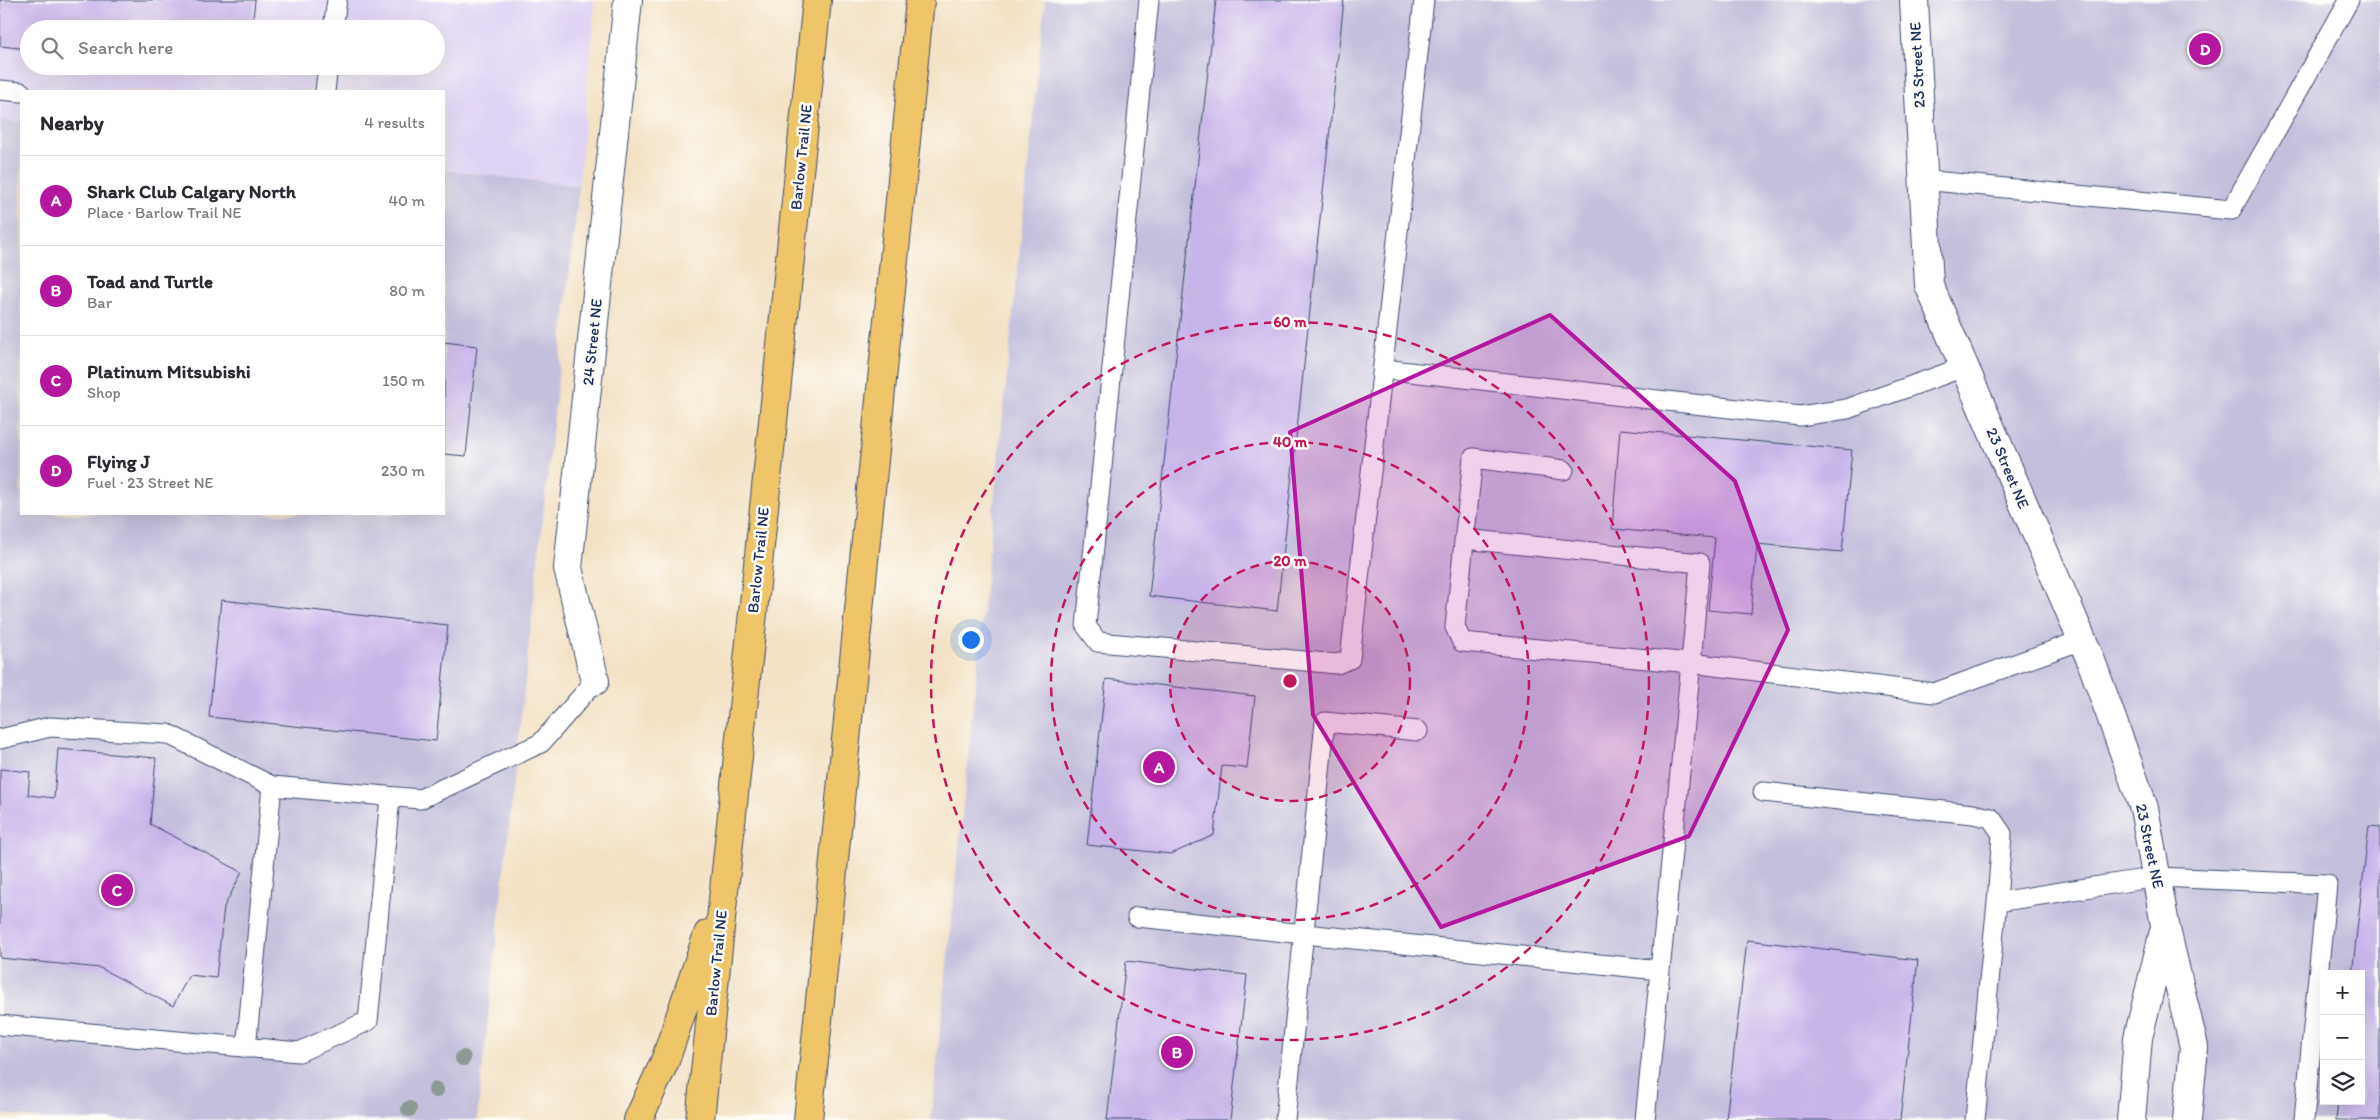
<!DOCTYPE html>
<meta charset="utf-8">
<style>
body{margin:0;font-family:Itim,sans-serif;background:#f7f7f7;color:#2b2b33}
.controls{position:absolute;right:15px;bottom:15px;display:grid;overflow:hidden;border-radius:0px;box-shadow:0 5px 20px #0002}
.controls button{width:45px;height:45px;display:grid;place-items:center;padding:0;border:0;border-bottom:1px solid #e1e1e2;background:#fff;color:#2b2b33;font:25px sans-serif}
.you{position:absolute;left:970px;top:639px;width:18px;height:18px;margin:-12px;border:4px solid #fff;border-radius:50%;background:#1a73e8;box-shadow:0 0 0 8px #1a73e833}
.badge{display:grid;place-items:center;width:32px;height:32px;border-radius:50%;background:#b5179e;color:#fff;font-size:16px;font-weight:700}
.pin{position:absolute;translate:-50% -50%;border:2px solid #fff;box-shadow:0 1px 5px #0006}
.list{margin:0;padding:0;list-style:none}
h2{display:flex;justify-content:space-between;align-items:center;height:65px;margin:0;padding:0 20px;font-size:21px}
h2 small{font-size:16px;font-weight:400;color:#7c7c81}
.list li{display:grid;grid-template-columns:32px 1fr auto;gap:15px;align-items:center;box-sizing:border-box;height:90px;padding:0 20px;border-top:1px solid #e1e1e2}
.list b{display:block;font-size:19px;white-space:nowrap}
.list p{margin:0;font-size:16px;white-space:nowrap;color:#7c7c81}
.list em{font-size:16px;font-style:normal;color:#7c7c81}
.icon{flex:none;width:28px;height:28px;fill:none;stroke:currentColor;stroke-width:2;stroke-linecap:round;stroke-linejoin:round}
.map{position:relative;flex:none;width:2380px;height:1120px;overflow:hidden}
.search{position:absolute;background:#fff;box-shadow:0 5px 20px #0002;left:20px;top:20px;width:425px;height:55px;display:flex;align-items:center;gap:12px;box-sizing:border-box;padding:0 18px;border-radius:28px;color:#7c7c81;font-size:19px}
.panel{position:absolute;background:#fff;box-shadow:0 5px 20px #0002;left:20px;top:90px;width:425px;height:425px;border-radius:0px}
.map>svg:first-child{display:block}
</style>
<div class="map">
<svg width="2380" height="1120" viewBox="0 0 2380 1120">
<rect width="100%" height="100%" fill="#fdfcf7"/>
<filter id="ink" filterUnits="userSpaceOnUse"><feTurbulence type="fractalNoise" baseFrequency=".02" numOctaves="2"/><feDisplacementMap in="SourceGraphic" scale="10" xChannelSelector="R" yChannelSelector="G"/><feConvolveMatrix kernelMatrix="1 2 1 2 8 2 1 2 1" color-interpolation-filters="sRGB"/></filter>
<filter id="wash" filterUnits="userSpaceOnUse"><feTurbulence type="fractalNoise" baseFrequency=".0096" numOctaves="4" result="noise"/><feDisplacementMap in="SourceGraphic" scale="20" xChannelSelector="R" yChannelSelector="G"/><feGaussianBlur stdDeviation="1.12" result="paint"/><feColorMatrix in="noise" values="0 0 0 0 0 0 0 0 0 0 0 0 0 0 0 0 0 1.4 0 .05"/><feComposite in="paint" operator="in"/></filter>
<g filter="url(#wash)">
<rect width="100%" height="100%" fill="#f3e2c6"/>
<path fill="#e0d4f4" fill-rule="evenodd" d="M0,0H595L579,186L444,170V91H21V122L0,120ZM29,29H436V66H29Z"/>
<path fill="#c4c0db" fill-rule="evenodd" d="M1045,0H2380V1120H931ZM2324,974H2361V1101H2324Z
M0,120L21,122V514H444V170L579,186L477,1120H50L0,1114Z"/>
<g id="blocks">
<path fill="#c7b4e9" d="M0,0H255L252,29H29V49L0,46Z
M1216,0H1344L1277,611L1149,596Z
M211,66H248L247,71Z
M444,342L477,346L466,456L444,454Z
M1620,429L1852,450L1842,552L1757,544L1751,614L1708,610L1715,538L1612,529Z
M221,600L448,625L436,741L209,717Z
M1106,679L1255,696L1247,768L1222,766L1214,835L1171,854L1087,845Z
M58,749L156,758L150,824L242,872L224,907L216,978L189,975L173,1006L100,968L0,958V769L30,772L28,795L54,798Z
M2369,826L2380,827V1120H2336L2338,1101H2361V974H2352Z
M1747,940L1918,960L1900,1120H1726Z
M1126,961L1247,975L1230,1120H1107Z"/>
</g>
</g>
<g filter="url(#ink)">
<use href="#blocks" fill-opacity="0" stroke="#3b4a6e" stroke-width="1"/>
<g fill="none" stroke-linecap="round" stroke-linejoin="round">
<g stroke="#3b4a6e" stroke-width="21">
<path id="service" d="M1149,0L1086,626L1098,642L1337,664L1350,659L1424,0
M333,29L337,0
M0,90L21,92
M325,91L328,66
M1923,180L2231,210L2349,0
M1383,369L1800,416L1847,409L1964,367
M1464,539L1700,563L1691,663L1462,642L1455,627L1473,458L1564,470
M0,739L50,727L168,734L272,786L420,799L541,743L595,681
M1763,792L1973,814L1991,818L2002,834L1997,902
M1137,917L1659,970
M0,1025L299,1052L368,1021L390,798
M246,1048L272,786
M1285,1120L1325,722L1418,731
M1645,1120L1691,663L1934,693L2082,640
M1975,1120L1997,902L2157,877L2327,884L2304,1120"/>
</g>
<g stroke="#3b4a6e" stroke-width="30">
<path id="minor" d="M595,681L568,568L628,0"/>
</g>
<g stroke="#3b4a6e" stroke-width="30">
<path id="tertiary" d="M1914,0L1929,285L2090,658L2144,808L2165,925L2194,1047L2187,1120
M2131,1120L2138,1038L2164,931"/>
</g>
<g stroke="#3b4a6e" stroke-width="30">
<path id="primary" d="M638,1120L665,1061L708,934
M700,1120L817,0
M808,1120L920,0"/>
</g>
<use href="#service" stroke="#fff" stroke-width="19"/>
<use href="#minor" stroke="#fff" stroke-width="28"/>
<use href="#tertiary" stroke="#fff" stroke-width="28"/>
<use href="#primary" stroke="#eec569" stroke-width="28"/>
</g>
<g fill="#8d9993">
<circle cx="463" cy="1058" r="8"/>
<circle cx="436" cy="1090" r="8"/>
<circle cx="409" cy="1109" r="8"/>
</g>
</g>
<path fill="#b5179e" fill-opacity="0.2" stroke="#b5179e" stroke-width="4" stroke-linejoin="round" d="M1550,315L1735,481L1788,630L1689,836L1441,927L1313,715L1290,432Z"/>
<circle cx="1290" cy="681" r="120" fill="#c2185b" fill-opacity=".12"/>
<g fill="none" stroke="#c2185b" stroke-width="2.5" stroke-dasharray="9 6">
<circle cx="1290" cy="681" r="120"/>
<circle cx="1290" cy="681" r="239"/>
<circle cx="1290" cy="681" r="359"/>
</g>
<g text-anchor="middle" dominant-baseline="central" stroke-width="5" stroke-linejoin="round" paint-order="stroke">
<g font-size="16" fill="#1b2f5e" stroke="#fdfcf7">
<text transform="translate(1917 65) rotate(-93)">23 Street NE</text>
<text transform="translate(801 157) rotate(-84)">Barlow Trail NE</text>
<text transform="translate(592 342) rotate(-84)">24 Street NE</text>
<text transform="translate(2008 468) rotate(67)">23 Street NE</text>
<text transform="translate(758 560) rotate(-84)">Barlow Trail NE</text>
<text transform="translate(2150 846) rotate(78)">23 Street NE</text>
<text transform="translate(716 963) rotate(-84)">Barlow Trail NE</text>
</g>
</g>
<circle cx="1290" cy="681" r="8" fill="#c2185b" stroke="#fdfcf7" stroke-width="2.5"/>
<g font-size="15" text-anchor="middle" font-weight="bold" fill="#c2185b" stroke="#fdfcf7" stroke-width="5" stroke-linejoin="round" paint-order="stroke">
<text x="1290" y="327">60 m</text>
<text x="1290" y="447">40 m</text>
<text x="1290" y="566">20 m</text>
</g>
</svg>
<div class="controls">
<button>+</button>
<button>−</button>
<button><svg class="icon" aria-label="layers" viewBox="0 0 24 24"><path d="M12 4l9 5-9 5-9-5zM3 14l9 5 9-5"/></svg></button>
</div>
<div class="you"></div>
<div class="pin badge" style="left:1159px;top:767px">A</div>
<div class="pin badge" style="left:1177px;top:1052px">B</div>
<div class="pin badge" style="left:117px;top:890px">C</div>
<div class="pin badge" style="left:2205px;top:49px">D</div>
<div class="search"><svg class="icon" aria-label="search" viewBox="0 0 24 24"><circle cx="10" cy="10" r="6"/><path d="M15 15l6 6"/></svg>Search here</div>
<section class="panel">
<h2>Nearby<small>4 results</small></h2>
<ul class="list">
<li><span class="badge">A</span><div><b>Shark Club Calgary North</b><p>Place · Barlow Trail NE</p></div><em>40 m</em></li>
<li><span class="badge">B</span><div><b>Toad and Turtle</b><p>Bar</p></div><em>80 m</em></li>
<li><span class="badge">C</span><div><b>Platinum Mitsubishi</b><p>Shop</p></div><em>150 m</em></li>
<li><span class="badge">D</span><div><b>Flying J</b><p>Fuel · 23 Street NE</p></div><em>230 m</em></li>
</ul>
</section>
</div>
